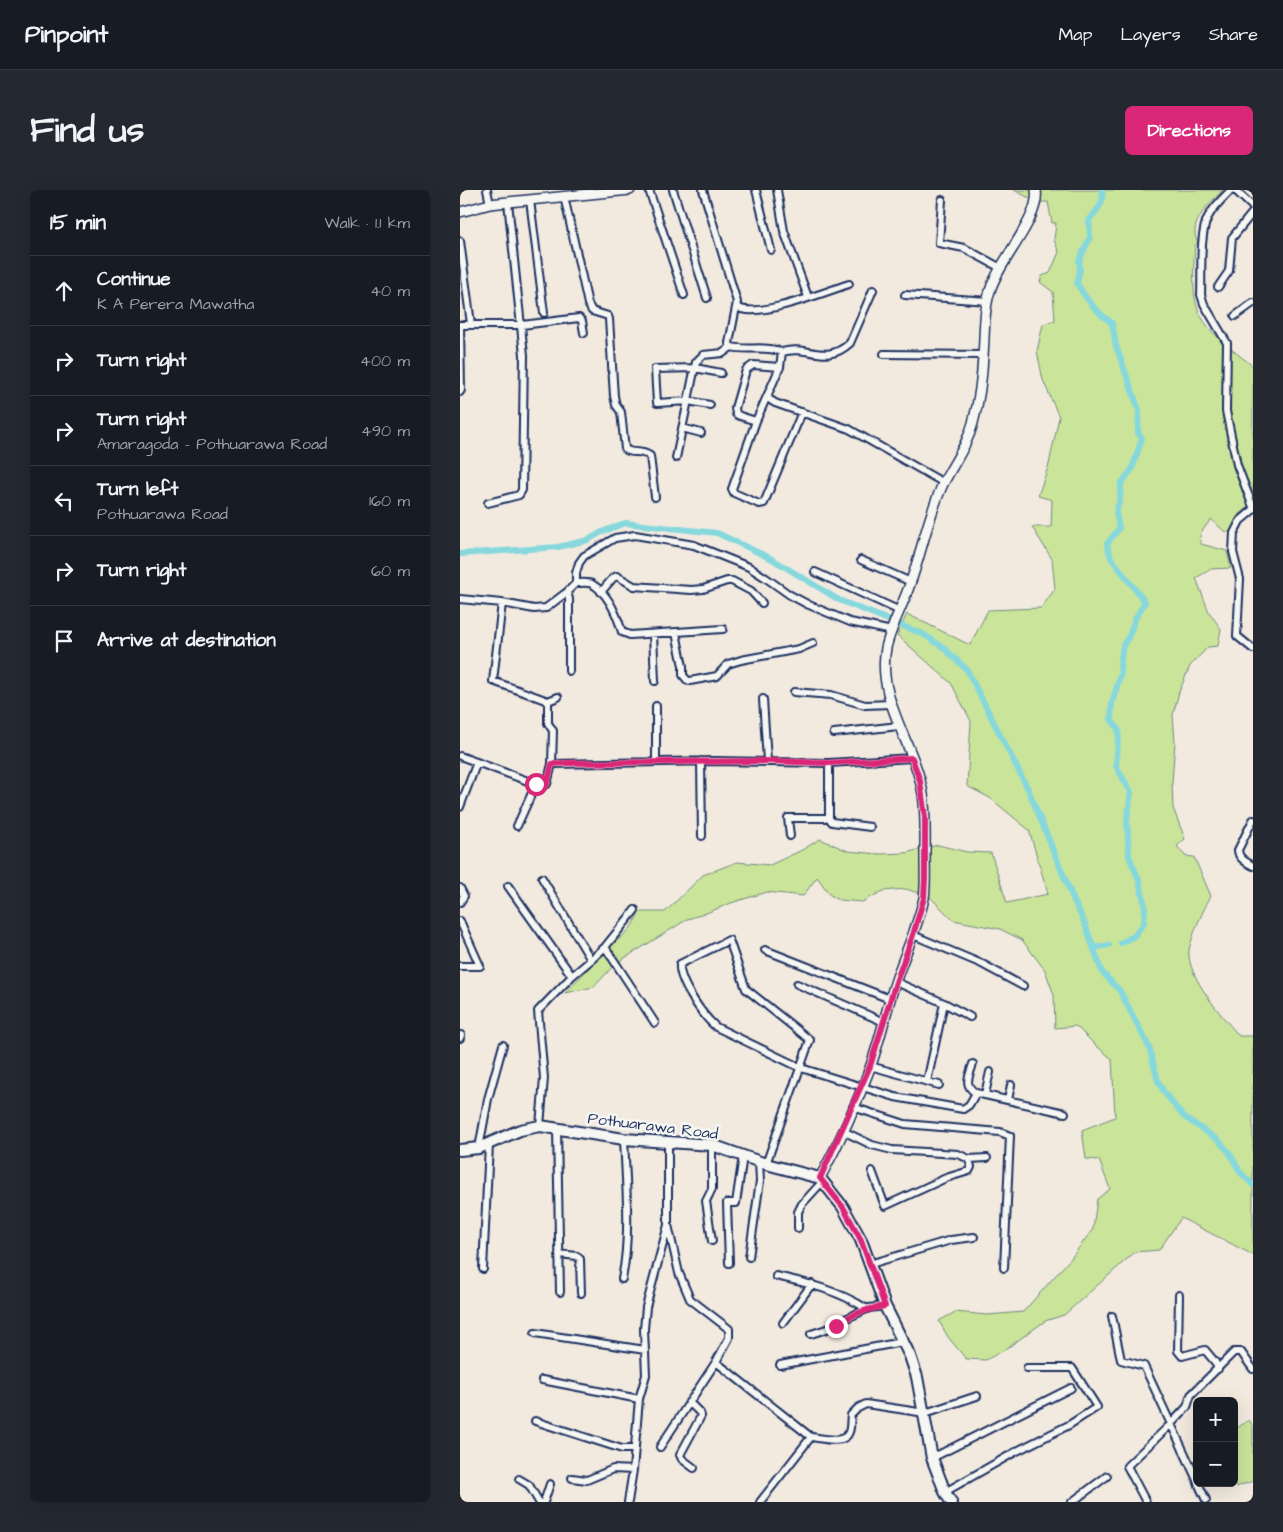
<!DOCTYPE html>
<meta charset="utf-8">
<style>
body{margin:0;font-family:"Architects Daughter",sans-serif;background:#242831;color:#f1f3f6}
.controls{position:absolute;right:15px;bottom:15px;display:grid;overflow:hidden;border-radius:8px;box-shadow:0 5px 20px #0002}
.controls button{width:45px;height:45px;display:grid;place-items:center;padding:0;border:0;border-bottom:1px solid #363941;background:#171b24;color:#f1f3f6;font:25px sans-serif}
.stop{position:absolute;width:15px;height:15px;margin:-11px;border:4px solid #db2777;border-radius:50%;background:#fff}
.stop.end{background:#db2777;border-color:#fff;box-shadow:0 1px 5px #0008}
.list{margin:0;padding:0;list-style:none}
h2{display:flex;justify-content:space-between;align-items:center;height:65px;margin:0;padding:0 20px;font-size:21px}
h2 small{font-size:16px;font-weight:400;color:#9ea1a6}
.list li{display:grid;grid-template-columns:32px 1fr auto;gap:15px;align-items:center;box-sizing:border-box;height:70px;padding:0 20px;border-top:1px solid #363941}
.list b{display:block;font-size:19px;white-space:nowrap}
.list p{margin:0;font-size:16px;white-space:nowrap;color:#9ea1a6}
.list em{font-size:16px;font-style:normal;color:#9ea1a6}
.icon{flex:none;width:28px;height:28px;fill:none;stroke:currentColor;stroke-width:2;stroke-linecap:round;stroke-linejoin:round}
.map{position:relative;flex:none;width:793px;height:1312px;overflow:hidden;border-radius:8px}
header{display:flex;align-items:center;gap:30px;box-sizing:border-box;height:70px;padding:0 25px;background:#171b24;border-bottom:1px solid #363941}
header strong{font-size:24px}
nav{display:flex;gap:28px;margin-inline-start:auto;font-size:18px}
.intro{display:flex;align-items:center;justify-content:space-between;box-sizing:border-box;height:120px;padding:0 30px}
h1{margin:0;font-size:35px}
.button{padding:12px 22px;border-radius:8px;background:#db2777;color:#fff;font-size:18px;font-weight:700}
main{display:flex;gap:30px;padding:0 30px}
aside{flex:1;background:#171b24;border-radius:8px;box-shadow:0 5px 20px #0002}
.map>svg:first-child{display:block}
</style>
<header>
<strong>Pinpoint</strong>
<nav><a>Map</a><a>Layers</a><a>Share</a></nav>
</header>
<div class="intro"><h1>Find us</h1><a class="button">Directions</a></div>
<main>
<aside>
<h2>15 min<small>Walk · 1.1 km</small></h2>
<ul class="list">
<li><svg class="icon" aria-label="ahead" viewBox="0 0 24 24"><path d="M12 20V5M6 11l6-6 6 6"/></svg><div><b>Continue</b><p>K A Perera Mawatha</p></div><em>40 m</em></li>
<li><svg class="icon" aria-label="right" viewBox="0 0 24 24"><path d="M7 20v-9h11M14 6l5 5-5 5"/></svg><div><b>Turn right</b></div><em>400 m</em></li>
<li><svg class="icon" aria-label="right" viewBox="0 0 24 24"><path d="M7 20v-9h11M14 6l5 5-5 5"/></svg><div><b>Turn right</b><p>Amaragoda - Pothuarawa Road</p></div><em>490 m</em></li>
<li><svg class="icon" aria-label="left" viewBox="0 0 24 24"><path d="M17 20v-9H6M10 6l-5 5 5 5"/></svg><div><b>Turn left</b><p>Pothuarawa Road</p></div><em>160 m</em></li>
<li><svg class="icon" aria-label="right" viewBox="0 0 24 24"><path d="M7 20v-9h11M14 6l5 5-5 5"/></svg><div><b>Turn right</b></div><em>60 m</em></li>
<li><svg class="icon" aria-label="arrive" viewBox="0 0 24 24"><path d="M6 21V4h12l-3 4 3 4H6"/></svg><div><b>Arrive at destination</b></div></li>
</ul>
</aside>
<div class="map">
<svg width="793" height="1312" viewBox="0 0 793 1312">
<rect width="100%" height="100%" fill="#f2eadf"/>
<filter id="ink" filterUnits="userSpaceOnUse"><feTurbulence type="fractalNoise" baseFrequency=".02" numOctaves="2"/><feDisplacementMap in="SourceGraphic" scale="10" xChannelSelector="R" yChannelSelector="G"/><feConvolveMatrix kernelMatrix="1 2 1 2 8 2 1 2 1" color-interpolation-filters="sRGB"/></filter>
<g filter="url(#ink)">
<path fill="#cae49a" stroke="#728a7c" d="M554,0H763C752,11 726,34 738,52L735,55C734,70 732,99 736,113C742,140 773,160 793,176V318L788,317L777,327L774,343L764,341L751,329L740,344L741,354L767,361L771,378L751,379L736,388L749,422L761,439L758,456L748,457L730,476L719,502L713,525L715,552L712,592L713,618L725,649L717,656L725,666L734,667L751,706C743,720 732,745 729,760C726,786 763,827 779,846H793V1065L721,1028L699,1060L675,1062L604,1125L585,1131L546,1159L526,1170L506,1169L488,1147L479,1131L495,1122L527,1125L563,1122L612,1067L633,1039L637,1009L650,999L639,970L626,969L622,940L655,927L652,869L633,853L616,836L595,838L594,805L585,780L562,750L540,739L493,730L470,707L446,699L423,701L402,712L379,710L370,705L357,687L343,706L307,702L271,713L249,722L228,729L155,774L134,797L105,803L139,767L170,739L180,722H205L243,685L277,672L310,675L342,660L360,649L388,661L419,664L445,663L478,655L507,662L531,663L547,713L588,704L569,640L530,608L507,596L511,531L491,493L437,445L447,424L510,455L528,420L581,418L595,399L592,369L572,337H591L592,310L578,306L589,274L599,227L583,190L577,161L583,134L595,130L593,102L580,92L582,86L590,83L599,62L594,50L596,33H592L588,12H577Z
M789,1230L793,1236V1291L776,1297L774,1292V1240Z"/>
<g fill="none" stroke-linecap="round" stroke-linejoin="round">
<path stroke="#86d8dd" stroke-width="6" d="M642,0C645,13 637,20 629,30L630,47L619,71L620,79L617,94C626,109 637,123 652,133L656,156L679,220L678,243L682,248L672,279L661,294L660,309L656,322L659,338L647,354L651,368L685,412L675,429L669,446L663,455L660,476L661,483L652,513L651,529L659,541L656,576L671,602L667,631L669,666L679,690L685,716L684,733L674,746L661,753
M0,364L98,357L128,350L142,342L165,333L257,343L312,369L379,410L463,444L484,458L507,480L568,599L614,711L625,734L642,782L660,801L689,857L698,891L704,902L723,926L758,950L769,962L780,982L793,995
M633,758L649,755"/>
<g stroke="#1b2f5e" stroke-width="10">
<path id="street" d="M27,0L30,14
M189,0L224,105
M213,0L247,108
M243,0L277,112L269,153L271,157C288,161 306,155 322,162L320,177L296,231L272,299L274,303L299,314L304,313L342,222
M296,0L311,60
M317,0L324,41L348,107
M771,0C762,9 754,16 748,27C739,44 742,85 741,105L744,114L767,153L766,221L777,275L793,317
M775,0L793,17
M104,6L128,114L132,121L148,126L149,129L154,206L156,215L161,222L165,259C173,265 179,259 190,266L195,307
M70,10L84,123
M482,10L479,53L504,58L539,77
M0,51L11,134
M758,97L769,81L772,48L793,22
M445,105L528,111
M277,117C296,130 367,101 389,94
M775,126L793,113
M0,135L1,200L0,202
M1,135H62L119,128L122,131L124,143
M322,162C349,154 365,176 390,153L413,100
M424,164L523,165
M308,206L309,209L315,213L389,239L484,293
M250,215L228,211L197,213L195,179L235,178L261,183
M296,231L280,226L276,224L275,218L286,180L293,175L320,177
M222,238L241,243
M216,268L236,172L243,165L263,163L271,157
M28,313L59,305L62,300L64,165L48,12
M793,320L780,331L774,343L773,362L780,389L777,446L793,459
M401,370L451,392
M355,382L440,421
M116,393C121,393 128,392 132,394C148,403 157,425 162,442L170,445L263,439
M107,402L109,409V481
M141,402L153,388L157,386L174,396L231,400L243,399L267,391H272L291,401L302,413
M0,409L42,413L74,419L86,418L107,402L116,393V383L119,373L124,366L155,348L175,345L234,355L289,377L306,388L330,405L349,415L390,432L432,441
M42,413L33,491L88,511
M216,443L223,476V485L227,490L230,491L257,486L268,474L281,470L339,459L353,453
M193,444L195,491
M334,502L371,505L405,515L431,514
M303,509L307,571
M374,543L439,536
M0,566L76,594L83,595L87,594L92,574L93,541L88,533V511L98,507
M241,571L242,646
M196,572V516
M369,573V628L372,632L410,637
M92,574L255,571L369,573L452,568
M0,617L17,572
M793,630L778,660C778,668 786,672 793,676
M57,636L76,594
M330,646L328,628H369
M48,696L112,786
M0,698L4,706L0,712
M0,731L20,776H0
M453,745L522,774L563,796
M145,757L195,833
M305,760L430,809
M131,770L145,757L175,720
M436,792L484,813L467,892
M337,794L424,832
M484,813L510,827
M0,848L1,845
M513,874C509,887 503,895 516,903
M410,876L479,895
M525,904L530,882
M548,910L551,895
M393,917L445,934L540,942L550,946L544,1078
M80,936L84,888L78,821L112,786L131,770L82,688
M97,939L100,1102
M383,941L412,955L432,960L498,964L509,969L527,968
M252,955V999L246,1011L252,1051
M19,958L28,909L43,855
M306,974L350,850L286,799L269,750L220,774C218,791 243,826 256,837L341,878L435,907L503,919L509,915L516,903L605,923
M412,981L425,1016L486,988L509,981L511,977L509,969
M208,1035L219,1083L230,1109L269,1139V1148L256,1172L351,1247L300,1312
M338,1038V1022L342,1014L363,991
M99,1064L117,1066L120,1069L121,1103
M289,1067L300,991L299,972
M269,1073L267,1013H276L283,966
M410,1074L491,1050L514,1047
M23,1079L29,954
M316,1086C348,1093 379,1101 407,1119
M162,1089C171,1045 166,994 164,949
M719,1105L718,1161L722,1166L745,1160L755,1172L758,1179
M652,1126L661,1170L684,1176L737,1290
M323,1133L352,1094
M75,1143L185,1160
M351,1144L376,1136L383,1130L409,1118L425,1116
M320,1175L442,1152
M82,1190L179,1209
M229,1212L240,1223L241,1226L220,1265L222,1269L234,1278
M75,1231L162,1259H175
M351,1247C361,1248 385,1255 389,1242C391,1237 390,1230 391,1225L398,1218L406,1214L465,1223L517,1206
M200,1257L256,1172
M472,1268L611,1198
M112,1288L127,1290L153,1279L173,1280
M59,1289L69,1295L79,1312
M738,1293L746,1310
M485,1302L557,1261L609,1235L637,1217L612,1178H567
M84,1312L90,1294
M168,1312L173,1280L179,1209L186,1185L184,1139L186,1117L208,1035V952
M612,1312L647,1286
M686,1312L667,1276L711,1234L727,1217L731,1205L774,1162H781L793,1179"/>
</g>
<g stroke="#1b2f5e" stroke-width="12">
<path id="secondary" d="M0,22L30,14L48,12L170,0
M360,988C379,953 396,916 410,878C420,850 426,821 435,793C444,765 458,737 464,708C466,695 465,680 465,666C465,645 466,624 463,604C455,554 416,510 426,458C431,436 443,415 450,394C462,361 468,326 483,294C493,274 507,256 513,233C519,211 522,188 523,166C525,144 523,120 531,98C540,70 581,27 576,0"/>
</g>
<g stroke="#1b2f5e" stroke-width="14">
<path id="primary" d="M0,960L19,958L60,940L80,936L164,949L252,955L306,974L360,988L383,1017L401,1050L425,1116L450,1166L457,1187L472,1268L485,1302L491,1312"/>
</g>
<use href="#street" stroke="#f6f6f2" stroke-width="6"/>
<use href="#secondary" stroke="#f6f6f2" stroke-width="9"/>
<use href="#primary" stroke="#f6f6f2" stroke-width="10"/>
</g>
</g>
<g fill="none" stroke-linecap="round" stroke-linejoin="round" filter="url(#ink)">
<path stroke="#db2777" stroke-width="6" d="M76,594L83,595L87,594L92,574L108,573L307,571L369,573L452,568L460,591L465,627V689L464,708L453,745L436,792L410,876L360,988L383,1017L401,1050L425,1116C407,1119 390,1124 376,1136"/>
</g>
<g text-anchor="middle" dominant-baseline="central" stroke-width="5" stroke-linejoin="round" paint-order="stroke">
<g font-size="16" fill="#1b2f5e" stroke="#f6f6f2">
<text transform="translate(193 936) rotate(7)">Pothuarawa Road</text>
</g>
</g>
</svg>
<div class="controls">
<button>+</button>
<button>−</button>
</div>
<div class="stop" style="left:76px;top:594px"></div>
<div class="stop end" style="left:376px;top:1136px"></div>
</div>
</main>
